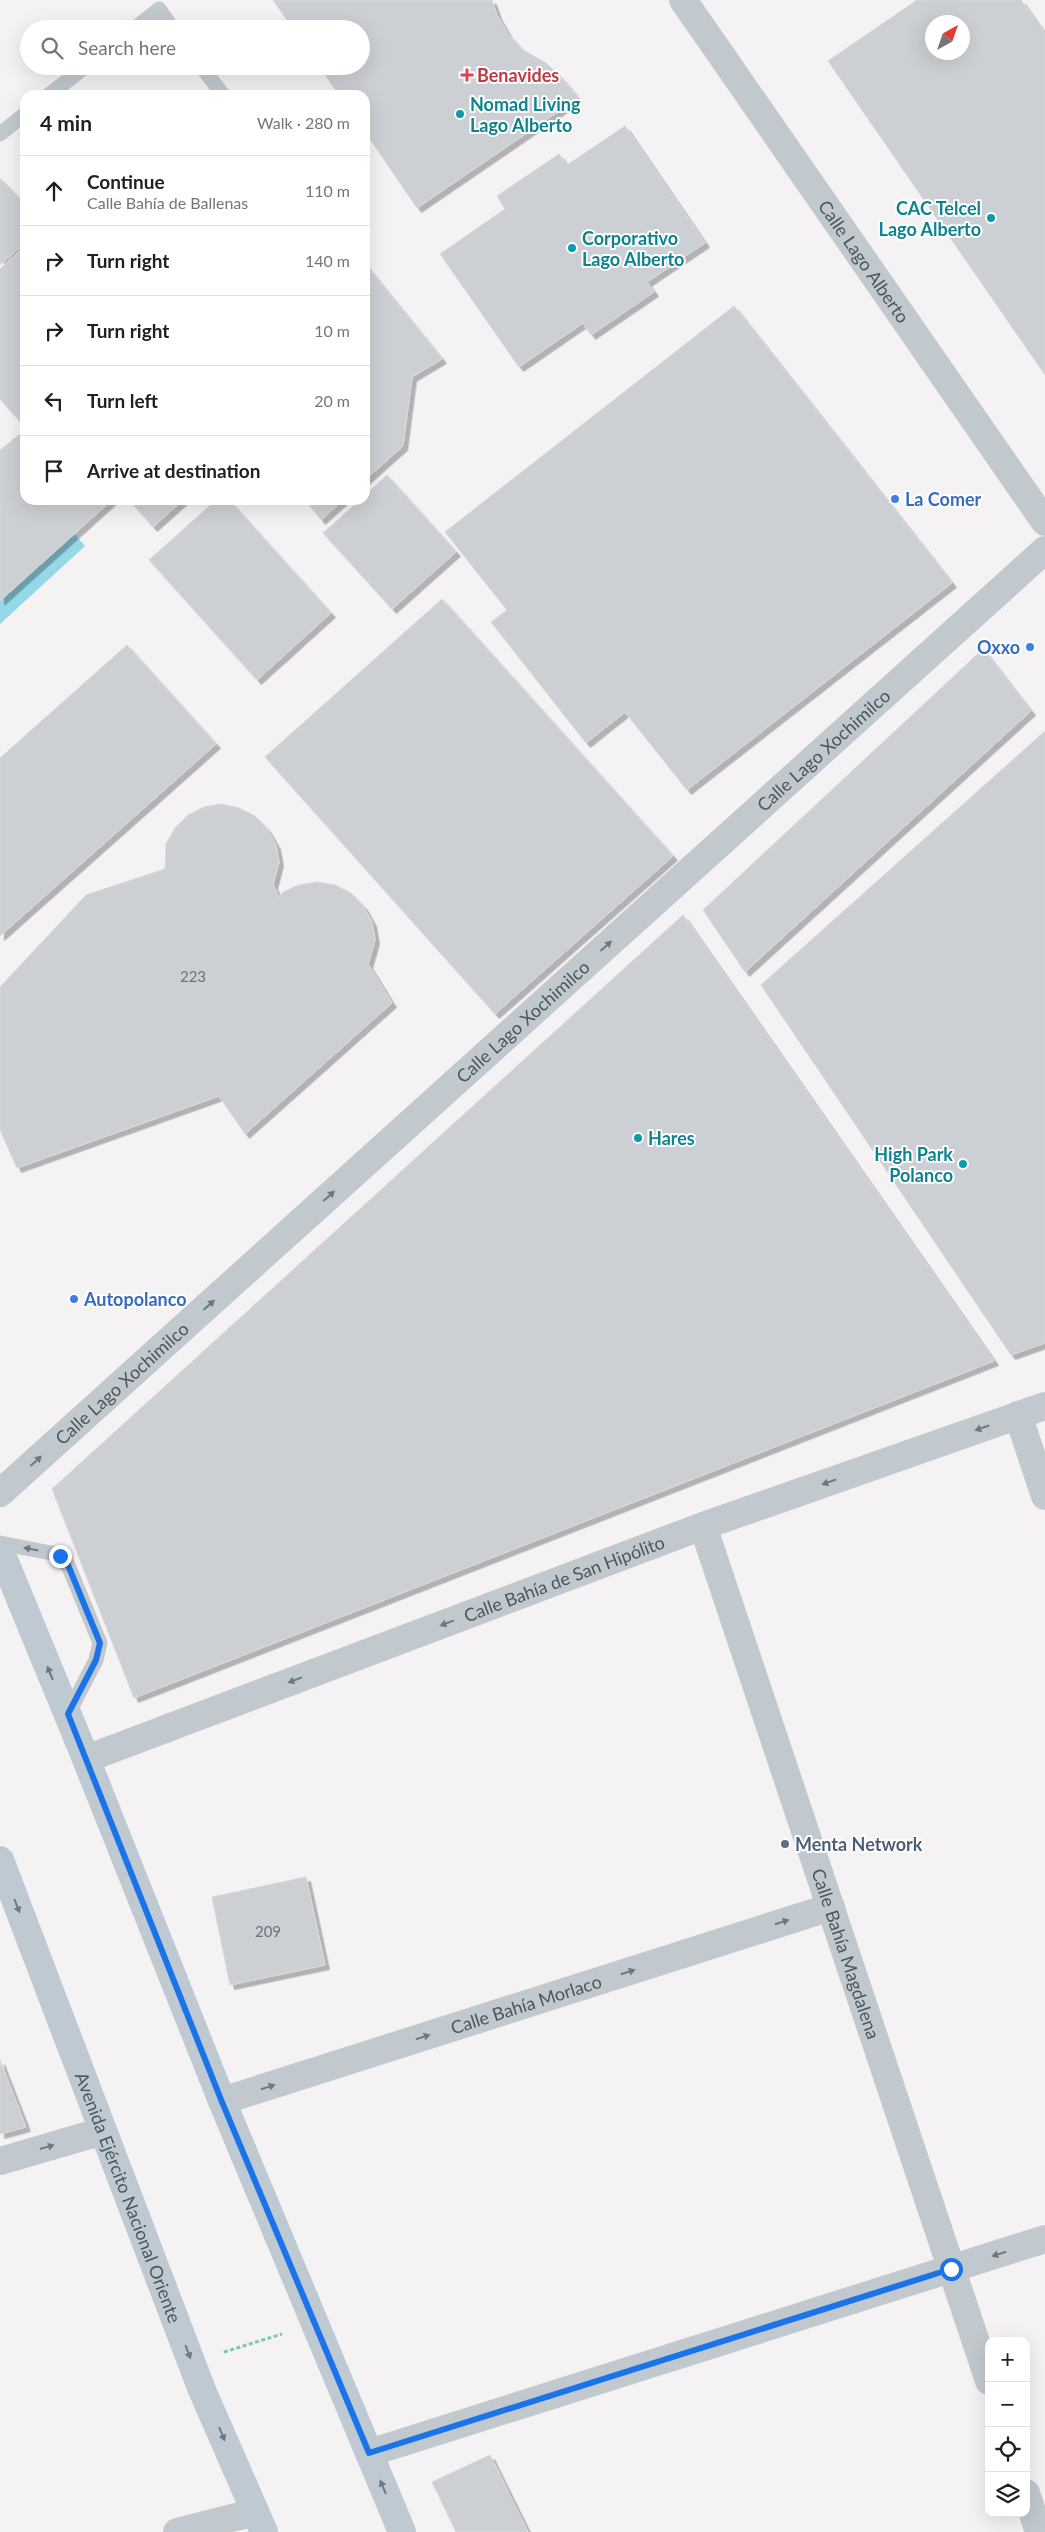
<!DOCTYPE html>
<meta charset="utf-8">
<style>
body{margin:0;font-family:Lato,sans-serif;background:#f6f6f6;color:#202124}
.controls{position:absolute;right:15px;bottom:15px;display:grid;overflow:hidden;border-radius:10px;box-shadow:0 5px 20px #0002}
.controls button{width:45px;height:45px;display:grid;place-items:center;padding:0;border:0;border-bottom:1px solid #e0e0e0;background:#fff;color:#202124;font:25px sans-serif}
.compass{position:absolute;left:925px;top:15px;width:45px;height:45px;border-radius:50%;background:#fff;box-shadow:0 5px 20px #0002;rotate:40deg}
.stop{position:absolute;width:15px;height:15px;margin:-11px;border:4px solid #1a73e8;border-radius:50%;background:#fff}
.stop.end{background:#1a73e8;border-color:#fff;box-shadow:0 1px 5px #0008}
.list{margin:0;padding:0;list-style:none}
h2{display:flex;justify-content:space-between;align-items:center;height:65px;margin:0;padding:0 20px;font-size:21px}
h2 small{font-size:16px;font-weight:400;color:#757577}
.list li{display:grid;grid-template-columns:32px 1fr auto;gap:15px;align-items:center;box-sizing:border-box;height:70px;padding:0 20px;border-top:1px solid #e0e0e0}
.list b{display:block;font-size:19px;white-space:nowrap}
.list p{margin:0;font-size:16px;white-space:nowrap;color:#757577}
.list em{font-size:16px;font-style:normal;color:#757577}
.icon{flex:none;width:28px;height:28px;fill:none;stroke:currentColor;stroke-width:2;stroke-linecap:round;stroke-linejoin:round}
.map{position:relative;flex:none;width:1045px;height:2532px;overflow:hidden}
.search{position:absolute;background:#fff;box-shadow:0 5px 20px #0002;left:20px;top:20px;width:350px;height:55px;display:flex;align-items:center;gap:12px;box-sizing:border-box;padding:0 18px;border-radius:28px;color:#757577;font-size:19px}
.panel{position:absolute;background:#fff;box-shadow:0 5px 20px #0002;left:20px;top:90px;width:350px;height:415px;border-radius:15px}
.map>svg:first-child{display:block}
</style>
<div class="map">
<svg width="1045" height="2532" viewBox="0 0 1045 2532">
<defs>
<filter id="shadow"><feDropShadow dx="4.5" dy="4.5" stdDeviation="0" flood-color="#0004"/></filter>
</defs>
<rect width="100%" height="100%" fill="#f4f2f2"/>
<path fill="#95d8e7" d="M45,500L85,546L0,624V532Z"/>
<path fill="#cccfd4" stroke="#d7d8dd" fill-rule="evenodd" filter="url(#shadow)" d="M273,0H492L497,15L508,34L523,50L546,63L561,77L578,98L417,208L365,132V95H339L319,66H361V29H293Z
M917,0H1021L1045,34V375L828,61ZM932,22H962V52H932Z
M625,126L705,243L647,282L654,292L591,335L583,323L519,367L440,254L505,209L497,196L559,154L567,165Z
M0,178L25,204V243L0,265Z
M25,246V423L23,425L0,399V269Z
M365,264L442,359L412,377L403,446L365,480Z
M734,306L952,583L687,790L625,712L586,743L491,622L507,610L445,532Z
M25,430V500H112L0,601V450Z
M387,475L456,552L392,609L323,533L360,500H365V495Z
M129,500H183L153,527Z
M216,500H229L331,613L257,680L149,560Z
M305,500H343L321,520Z
M442,599L673,856L495,1014L265,757Z
M127,645L216,744L0,936V758Z
M983,649L1031,711L745,972L703,910Z
M1045,731V1343L1011,1355L761,985Z
M221,804L239,808L255,816L267,829L276,845L279,862L273,885L279,897L283,892L299,885L317,882L335,885L351,893L363,906L372,922L375,940L368,964L392,1003L245,1134L219,1096L17,1168L0,1130V987L86,895L165,869L166,844L175,828L188,815L204,807Z
M683,915L994,1361L134,1698L52,1489Z
M306,1877L325,1965L230,1985L212,1897Z
M0,2060L26,2127L0,2134Z
M490,2455L528,2532H456L432,2482Z"/>
<g fill="none" stroke-linecap="round" stroke-linejoin="round">
<path stroke="#7fcaa2" stroke-width="3" stroke-dasharray="4 2.5" stroke-linecap="butt" d="M224,2352L282,2334"/>
<path stroke="#c1c9cf" stroke-width="15" d="M134,29L159,9L173,29
M201,66L223,95
M49,95L86,66
M0,134L25,114
M0,1543L51,1553L60,1556L68,1565L100,1643L96,1660L68,1714"/>
<g stroke="#c1c9cf" stroke-width="28">
<path d="M1018,1415L1045,1496"/>
<path id="s1" d="M0,1493L1045,550"/>
<path id="s2" d="M703,1526L989,2381"/>
<path id="s3" d="M86,1759L703,1526L1045,1406"/>
<path id="s4" d="M222,2101L831,1907"/>
<path d="M0,2161L103,2131"/>
<path d="M369,2453L1045,2239"/>
<path d="M1026,2493L1039,2532"/>
<path d="M177,2532L255,2512"/>
</g>
<path stroke="#c1c9cf" stroke-width="28" id="s5" d="M683,0L1045,522"/>
<g stroke="#bfc9d2" stroke-width="28">
<path d="M0,1550L86,1759L222,2101L402,2532"/>
<path id="s6" d="M0,1860L202,2390L264,2532"/>
</g>
</g>
<defs><path id="oneway-solid" d="M-6-.8H1V-3.2L6.5 0L1 3.2V.8H-6Z" transform="scale(1.25)"/></defs>
<g fill="#6e7880">
<use href="#oneway-solid" transform="translate(606 946) rotate(-42)"/>
<use href="#oneway-solid" transform="translate(329 1196) rotate(-42)"/>
<use href="#oneway-solid" transform="translate(209 1305) rotate(-42)"/>
<use href="#oneway-solid" transform="translate(982 1428) rotate(161)"/>
<use href="#oneway-solid" transform="translate(36 1461) rotate(-42)"/>
<use href="#oneway-solid" transform="translate(829 1482) rotate(161)"/>
<use href="#oneway-solid" transform="translate(31 1549) rotate(-169)"/>
<use href="#oneway-solid" transform="translate(447 1623) rotate(159)"/>
<use href="#oneway-solid" transform="translate(295 1680) rotate(159)"/>
<use href="#oneway-solid" transform="translate(782 1922) rotate(-18)"/>
<use href="#oneway-solid" transform="translate(628 1972) rotate(-18)"/>
<use href="#oneway-solid" transform="translate(423 2037) rotate(-18)"/>
<use href="#oneway-solid" transform="translate(268 2087) rotate(-18)"/>
<use href="#oneway-solid" transform="translate(47 2147) rotate(-16)"/>
<use href="#oneway-solid" transform="translate(999 2254) rotate(162)"/>
</g>
<g fill="#6e7881">
<use href="#oneway-solid" transform="translate(50 1673) rotate(-112)"/>
<use href="#oneway-solid" transform="translate(17 1906) rotate(69)"/>
<use href="#oneway-solid" transform="translate(188 2352) rotate(69)"/>
<use href="#oneway-solid" transform="translate(222 2434) rotate(67)"/>
<use href="#oneway-solid" transform="translate(383 2487) rotate(-113)"/>
</g>
<g fill="none" stroke-linecap="round" stroke-linejoin="round">
<path stroke="#1a73e8" stroke-width="6" d="M60,1556L68,1565L100,1643L96,1660L68,1714L222,2102L369,2453L951,2269"/>
</g>
<path fill="#e0444e" stroke="#fff" stroke-width="2" d="M464.5 67.5h5v5h5v5h-5v5h-5v-5h-5v-5h5z"/>
<g fill="#0f9aa8" stroke="#fff" stroke-width="2">
<circle cx="460" cy="114" r="5"/>
<circle cx="991" cy="218" r="5"/>
<circle cx="572" cy="248" r="5"/>
<circle cx="638" cy="1138" r="5"/>
<circle cx="963" cy="1164" r="5"/>
</g>
<g fill="#3f7fe0" stroke="#fff" stroke-width="2">
<circle cx="895" cy="499" r="5"/>
<circle cx="1030" cy="647" r="5"/>
<circle cx="74" cy="1299" r="5"/>
</g>
<circle fill="#5c6f8a" stroke="#fff" stroke-width="2" cx="785" cy="1844" r="5"/>
<g text-anchor="middle" dominant-baseline="central" stroke-width="4" stroke-linejoin="round" paint-order="stroke">
<g font-size="15" fill="#6b747c">
<text x="193" y="976">223</text>
<text x="268" y="1931">209</text>
</g>
<g font-size="18" font-weight="bold" fill="#be3a42" stroke="#fff" text-anchor="start">
<text x="477" y="75">Benavides</text>
</g>
<g font-size="18" font-weight="bold" fill="#0d838f" stroke="#fff" text-anchor="start">
<text x="470" y="104">Nomad Living<tspan x="470" dy="21">Lago Alberto</tspan></text>
<text x="981" y="208" text-anchor="end">CAC Telcel<tspan x="981" dy="21">Lago Alberto</tspan></text>
<text x="582" y="238">Corporativo<tspan x="582" dy="21">Lago Alberto</tspan></text>
<text x="648" y="1138">Hares</text>
<text x="953" y="1154" text-anchor="end">High Park<tspan x="953" dy="21">Polanco</tspan></text>
</g>
<g font-size="18" fill="#4b565e" stroke="#fff">
<text stroke="none"><textPath href="#s5" startOffset="318">Calle Lago Alberto</textPath></text>
<text stroke="none"><textPath href="#s1" startOffset="1109">Calle Lago Xochimilco</textPath></text>
<text stroke="none"><textPath href="#s1" startOffset="704">Calle Lago Xochimilco</textPath></text>
<text stroke="none"><textPath href="#s1" startOffset="164">Calle Lago Xochimilco</textPath></text>
<text stroke="none"><textPath href="#s3" startOffset="511">Calle Bahía de San Hipólito</textPath></text>
<text stroke="none"><textPath href="#s2" startOffset="451">Calle Bahía Magdalena</textPath></text>
<text stroke="none"><textPath href="#s4" startOffset="319">Calle Bahía Morlaco</textPath></text>
<text stroke="none"><textPath href="#s6" startOffset="361">Avenida Ejército Nacional Oriente</textPath></text>
</g>
<g font-size="18" font-weight="bold" fill="#366cbe" stroke="#fff" text-anchor="start">
<text x="905" y="499">La Comer</text>
<text x="1020" y="647" text-anchor="end">Oxxo</text>
<text x="84" y="1299">Autopolanco</text>
</g>
<g font-size="18" font-weight="bold" fill="#4e5e75" stroke="#fff" text-anchor="start">
<text x="795" y="1844">Menta Network</text>
</g>
</g>
</svg>
<div class="controls">
<button>+</button>
<button>−</button>
<button><svg class="icon" aria-label="locate" viewBox="0 0 24 24"><circle cx="12" cy="12" r="6"/><path d="M12 2v4M12 18v4M2 12h4M18 12h4"/></svg></button>
<button><svg class="icon" aria-label="layers" viewBox="0 0 24 24"><path d="M12 4l9 5-9 5-9-5zM3 14l9 5 9-5"/></svg></button>
</div>
<svg class="compass" viewBox="-18 -18 36 36"><path d="M0-13l5 13h-10z" fill="#e53935"/><path d="M0 13l5-13h-10z" fill="#757577"/></svg>
<div class="stop" style="left:951px;top:2269px"></div>
<div class="stop end" style="left:60px;top:1556px"></div>
<div class="search"><svg class="icon" aria-label="search" viewBox="0 0 24 24"><circle cx="10" cy="10" r="6"/><path d="M15 15l6 6"/></svg>Search here</div>
<section class="panel">
<h2>4 min<small>Walk · 280 m</small></h2>
<ul class="list">
<li><svg class="icon" aria-label="ahead" viewBox="0 0 24 24"><path d="M12 20V5M6 11l6-6 6 6"/></svg><div><b>Continue</b><p>Calle Bahía de Ballenas</p></div><em>110 m</em></li>
<li><svg class="icon" aria-label="right" viewBox="0 0 24 24"><path d="M7 20v-9h11M14 6l5 5-5 5"/></svg><div><b>Turn right</b></div><em>140 m</em></li>
<li><svg class="icon" aria-label="right" viewBox="0 0 24 24"><path d="M7 20v-9h11M14 6l5 5-5 5"/></svg><div><b>Turn right</b></div><em>10 m</em></li>
<li><svg class="icon" aria-label="left" viewBox="0 0 24 24"><path d="M17 20v-9H6M10 6l-5 5 5 5"/></svg><div><b>Turn left</b></div><em>20 m</em></li>
<li><svg class="icon" aria-label="arrive" viewBox="0 0 24 24"><path d="M6 21V4h12l-3 4 3 4H6"/></svg><div><b>Arrive at destination</b></div></li>
</ul>
</section>
</div>
